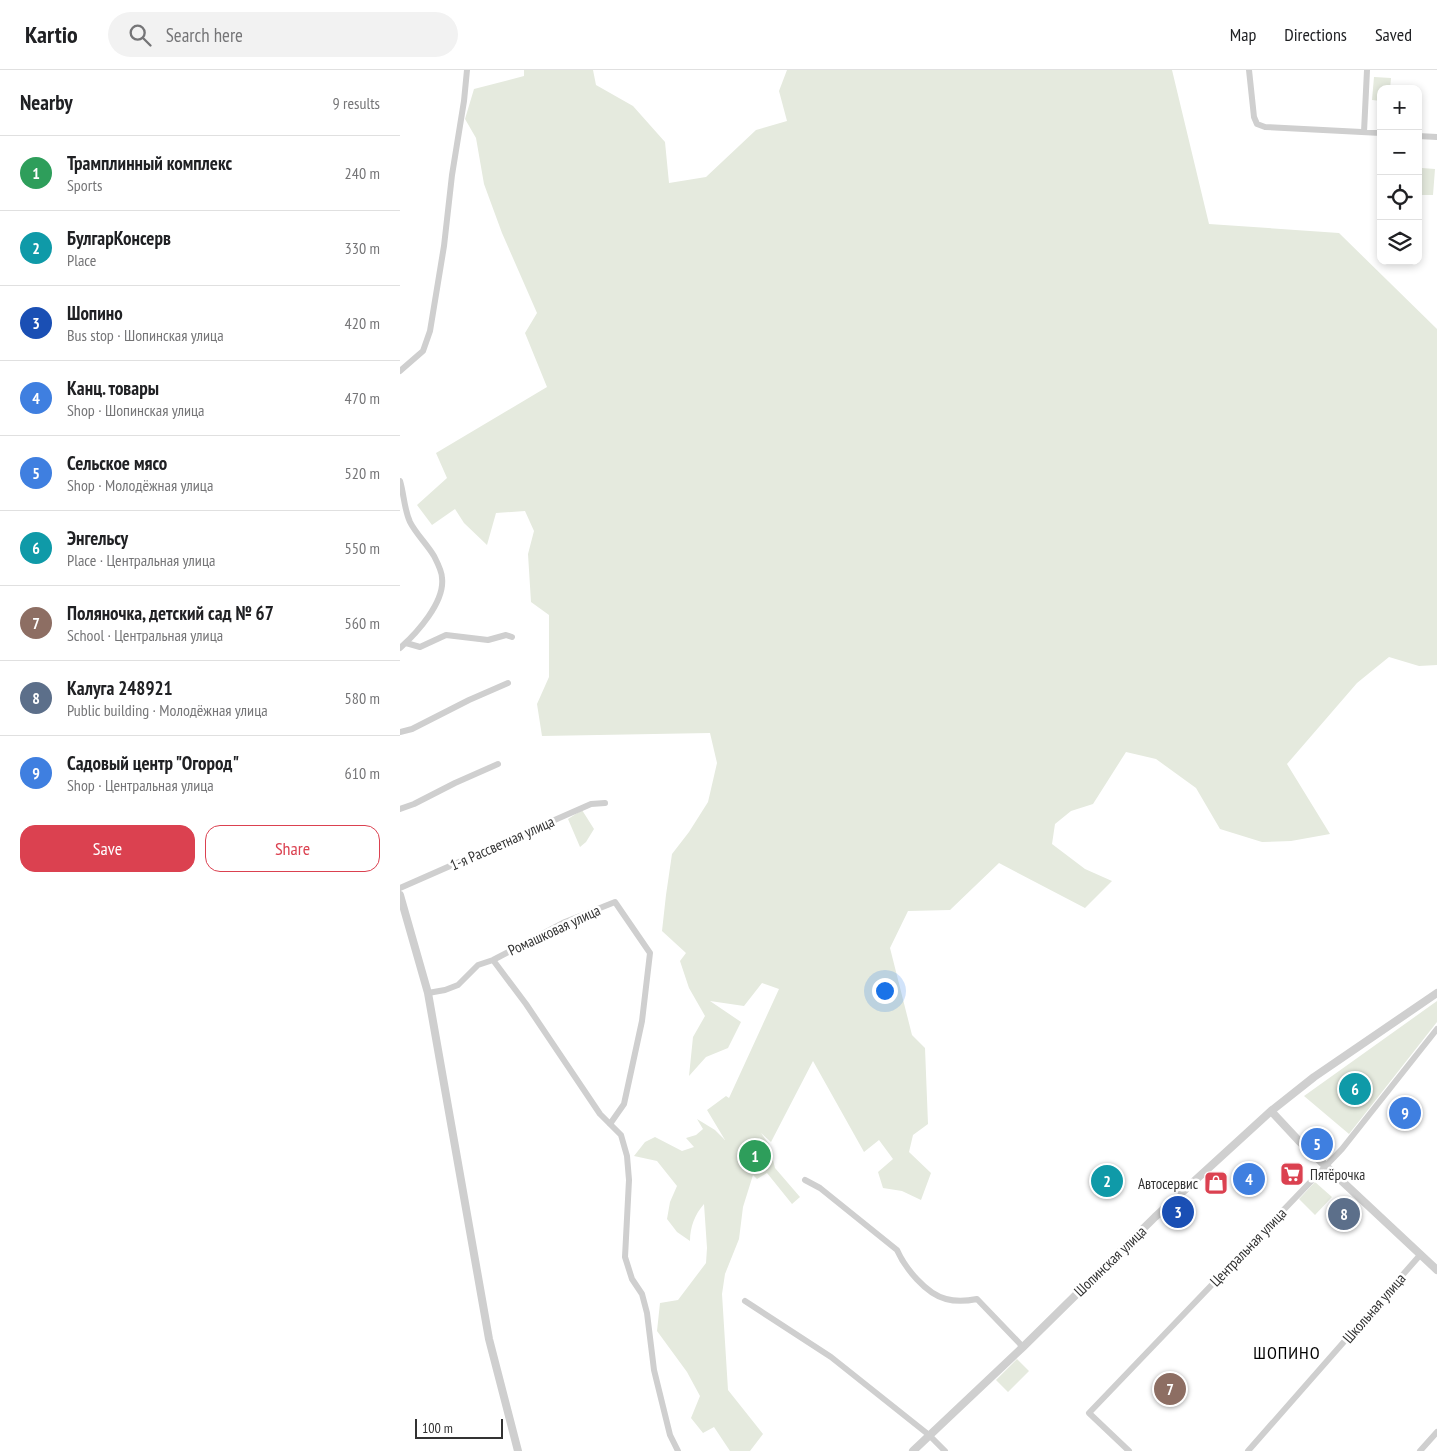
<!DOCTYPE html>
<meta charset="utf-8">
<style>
body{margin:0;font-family:"PT Sans Narrow",sans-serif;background:#f2f2f2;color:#202124}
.controls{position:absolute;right:15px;top:15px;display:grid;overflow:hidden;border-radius:10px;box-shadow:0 2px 8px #0003}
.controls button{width:45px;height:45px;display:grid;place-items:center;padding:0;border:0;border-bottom:1px solid #e0e0e0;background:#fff;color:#202124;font:25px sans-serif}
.scale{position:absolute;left:15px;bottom:12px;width:88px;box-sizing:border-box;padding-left:5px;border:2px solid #323232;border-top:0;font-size:14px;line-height:18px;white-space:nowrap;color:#323232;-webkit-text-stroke:4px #fff;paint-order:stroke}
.you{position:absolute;left:484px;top:920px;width:18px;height:18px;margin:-12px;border:4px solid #fff;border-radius:50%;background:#1a73e8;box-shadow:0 0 0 8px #1a73e833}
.badge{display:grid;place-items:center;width:32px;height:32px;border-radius:50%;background:#db4150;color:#fff;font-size:16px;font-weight:700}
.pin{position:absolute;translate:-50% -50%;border:2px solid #fff;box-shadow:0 1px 5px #0006}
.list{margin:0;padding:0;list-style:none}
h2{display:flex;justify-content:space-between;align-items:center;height:65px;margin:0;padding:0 20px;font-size:21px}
h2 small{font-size:16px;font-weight:400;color:#757577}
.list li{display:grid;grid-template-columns:32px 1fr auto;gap:15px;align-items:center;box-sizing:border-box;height:75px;padding:0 20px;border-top:1px solid #e0e0e0}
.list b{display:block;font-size:19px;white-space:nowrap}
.list p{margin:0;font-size:16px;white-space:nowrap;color:#757577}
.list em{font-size:16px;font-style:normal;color:#757577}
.actions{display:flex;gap:10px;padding:15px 20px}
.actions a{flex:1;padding:11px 0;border:1px solid #db4150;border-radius:15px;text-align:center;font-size:18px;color:#db4150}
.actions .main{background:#db4150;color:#fff}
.icon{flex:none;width:28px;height:28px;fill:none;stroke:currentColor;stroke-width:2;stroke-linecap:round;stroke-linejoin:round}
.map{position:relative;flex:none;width:1037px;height:1381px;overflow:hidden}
header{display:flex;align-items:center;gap:30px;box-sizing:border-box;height:70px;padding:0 25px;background:#fff;border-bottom:1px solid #e0e0e0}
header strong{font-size:24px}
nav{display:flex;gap:28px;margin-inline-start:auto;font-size:18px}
.search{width:350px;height:45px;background:#f2f2f2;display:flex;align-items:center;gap:12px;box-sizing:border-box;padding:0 18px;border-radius:28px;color:#757577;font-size:19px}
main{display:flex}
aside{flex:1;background:#fff}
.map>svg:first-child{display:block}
</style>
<header>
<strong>Kartio</strong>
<div class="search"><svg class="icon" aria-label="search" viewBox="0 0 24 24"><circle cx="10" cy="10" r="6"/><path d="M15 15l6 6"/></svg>Search here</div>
<nav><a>Map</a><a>Directions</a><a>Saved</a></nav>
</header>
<main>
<aside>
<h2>Nearby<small>9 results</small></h2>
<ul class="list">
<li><span class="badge" style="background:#2e9e5b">1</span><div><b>Трамплинный комплекс</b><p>Sports</p></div><em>240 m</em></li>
<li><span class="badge" style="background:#0f9aa8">2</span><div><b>БулгарКонсерв</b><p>Place</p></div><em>330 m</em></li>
<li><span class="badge" style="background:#1a4fb4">3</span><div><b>Шопино</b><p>Bus stop · Шопинская улица</p></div><em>420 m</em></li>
<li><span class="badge" style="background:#3f7fe0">4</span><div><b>Канц. товары</b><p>Shop · Шопинская улица</p></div><em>470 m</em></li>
<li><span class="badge" style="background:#3f7fe0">5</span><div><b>Сельское мясо</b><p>Shop · Молодёжная улица</p></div><em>520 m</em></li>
<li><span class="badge" style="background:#0f9aa8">6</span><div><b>Энгельсу</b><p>Place · Центральная улица</p></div><em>550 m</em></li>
<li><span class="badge" style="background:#8d6e63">7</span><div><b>Поляночка, детский сад № 67</b><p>School · Центральная улица</p></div><em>560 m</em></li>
<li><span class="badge" style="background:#5c6f8a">8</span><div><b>Калуга 248921</b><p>Public building · Молодёжная улица</p></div><em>580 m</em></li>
<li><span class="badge" style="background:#3f7fe0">9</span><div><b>Садовый центр &quot;Огород&quot;</b><p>Shop · Центральная улица</p></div><em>610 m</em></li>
</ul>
<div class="actions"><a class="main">Save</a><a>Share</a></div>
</aside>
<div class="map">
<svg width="1037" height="1381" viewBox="0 0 1037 1381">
<rect width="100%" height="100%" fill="#fff"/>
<path fill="#e5eade" d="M124,0H193L196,15L233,36L265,72L269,113L306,107L356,60L387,51L379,21L387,0H772L809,154L939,163L1037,259V595L1019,596L989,587L957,613L887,694L930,764L891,771L862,772L820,759L796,718L756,689L726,682L693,734L671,741L655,754L652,774L685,799L712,811L685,838L599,793L550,840L508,841L490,878L512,965L525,978L528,1054L513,1065L509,1082L531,1103L521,1130L502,1121L483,1118L478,1102L493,1089L479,1070L464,1082L413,991L371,1072L361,1063L369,1074L375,1098L400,1127L392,1134L367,1103L357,1109L353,1105L343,1137L339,1169L325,1204L322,1224L328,1320L363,1364L350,1381H330L314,1357L303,1363L291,1348L300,1326L287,1302L257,1261L260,1233L278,1230L306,1193L307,1178L304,1134C295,1144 290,1157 290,1171L277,1162L267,1149L270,1132L277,1116L257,1091L234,1086L245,1072L255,1067L282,1081L294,1077L286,1068L296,1065L303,1059L297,1049L315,1060L325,1070L307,1040L326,1026L329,1028L379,919L362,913L344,936L310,931L341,952L328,978L306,987L289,1006L293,967L305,946L289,918L280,891L286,883L262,861L266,825L272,784L289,762L308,732L317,693L310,663L142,666L137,634L149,607V545L131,532L128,484L134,461L125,441L96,443L87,475L64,453L55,439L32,455L17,435L47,408L36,383L147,317L125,263L137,243L102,163L84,114L76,68L65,49L74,19L124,6Z
M974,7L991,8L990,19H981V31L972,30Z
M1022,98L1035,99L1033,125H1020Z
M182,740L194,759L186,772L180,777L168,749Z
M1037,931V952L949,1064L904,1026Z
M915,1112L932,1127L915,1145L899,1129Z
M617,1289L629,1301L608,1322L596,1310Z"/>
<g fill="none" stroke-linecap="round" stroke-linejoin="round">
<path stroke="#cfcfcf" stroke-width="6" d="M849,0L854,47L857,54L865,57L981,63
M964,62L967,0
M1018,66L1037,67
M0,301L23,281L30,261L44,176L52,105L64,31L67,0
M0,411C4,424 4,439 10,452C16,464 27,474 34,486C37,492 42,501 42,508C45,532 17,563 0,578
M6,573L20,577L46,565L88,570L106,565L112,567
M0,662L12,659L69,630L108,613
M0,739L14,734L55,713L98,694
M0,818L191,734L205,733
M93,890L126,934L200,1044L221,1065L227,1086L229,1110L225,1187L232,1209L242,1224L247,1243L254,1300L270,1365L278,1381
M28,923L45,920L58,915L78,895L93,890L165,852L215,832L250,883L242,951L224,1034L210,1054
M405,1110L420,1118L497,1180C505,1198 526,1224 546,1229C557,1232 567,1231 577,1229L623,1277
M345,1231L431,1287L529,1365L545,1381
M729,1381L689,1343L942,1079L1037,959
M848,1381L1021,1184
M1020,1381L1037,1362"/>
<path stroke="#cfcfcf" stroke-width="8" d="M0,825L28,923L89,1269L118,1381
M871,1041L899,1071L1037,1200
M513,1381L623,1277L755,1147L871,1041L914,1007L1037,923"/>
</g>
<defs>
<g id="supermarket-square" transform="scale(1.25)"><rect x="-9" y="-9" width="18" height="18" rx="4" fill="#db4150" stroke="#fff"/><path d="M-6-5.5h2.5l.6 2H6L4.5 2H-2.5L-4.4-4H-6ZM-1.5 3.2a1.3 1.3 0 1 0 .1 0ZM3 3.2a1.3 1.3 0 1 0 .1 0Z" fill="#fff"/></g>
<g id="shop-square" transform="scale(1.25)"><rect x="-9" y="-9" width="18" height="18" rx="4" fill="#db4150" stroke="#fff"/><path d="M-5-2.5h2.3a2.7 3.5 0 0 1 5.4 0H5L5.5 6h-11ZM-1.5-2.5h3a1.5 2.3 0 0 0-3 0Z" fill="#fff"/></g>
</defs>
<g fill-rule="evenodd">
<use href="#supermarket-square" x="892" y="1104"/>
<use href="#shop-square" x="816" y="1113"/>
</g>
<g text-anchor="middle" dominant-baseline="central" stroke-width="5" stroke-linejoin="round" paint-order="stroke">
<g font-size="15" fill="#323232" stroke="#fff">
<text transform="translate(102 773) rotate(-24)">1-я Рассветная улица</text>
<text transform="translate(154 860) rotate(-25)">Ромашковая улица</text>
<text transform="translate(848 1177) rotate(-46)">Центральная улица</text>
<text transform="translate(710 1191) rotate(-44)">Шопинская улица</text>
<text transform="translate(974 1238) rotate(-49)">Школьная улица</text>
</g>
<g font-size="15" fill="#323232" stroke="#fff" text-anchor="start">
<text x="910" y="1104">Пятёрочка</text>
<text x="798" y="1113" text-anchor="end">Автосервис</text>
</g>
<g font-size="18" letter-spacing="1" fill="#000" stroke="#fff">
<text x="887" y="1282">ШОПИНО</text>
</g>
</g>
</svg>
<div class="controls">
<button>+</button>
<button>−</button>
<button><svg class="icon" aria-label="locate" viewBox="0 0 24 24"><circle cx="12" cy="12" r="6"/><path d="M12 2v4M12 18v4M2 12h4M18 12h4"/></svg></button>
<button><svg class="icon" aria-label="layers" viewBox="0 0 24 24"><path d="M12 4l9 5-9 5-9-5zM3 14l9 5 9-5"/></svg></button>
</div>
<div class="scale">100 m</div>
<div class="you"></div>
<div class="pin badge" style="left:355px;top:1086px;background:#2e9e5b">1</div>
<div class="pin badge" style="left:707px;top:1111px;background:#0f9aa8">2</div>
<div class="pin badge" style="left:778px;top:1142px;background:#1a4fb4">3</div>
<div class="pin badge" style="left:849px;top:1109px;background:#3f7fe0">4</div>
<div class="pin badge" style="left:917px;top:1074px;background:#3f7fe0">5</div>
<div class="pin badge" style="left:955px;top:1019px;background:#0f9aa8">6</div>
<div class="pin badge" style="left:770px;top:1319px;background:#8d6e63">7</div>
<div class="pin badge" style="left:944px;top:1144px;background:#5c6f8a">8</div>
<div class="pin badge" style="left:1005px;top:1043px;background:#3f7fe0">9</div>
</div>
</main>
